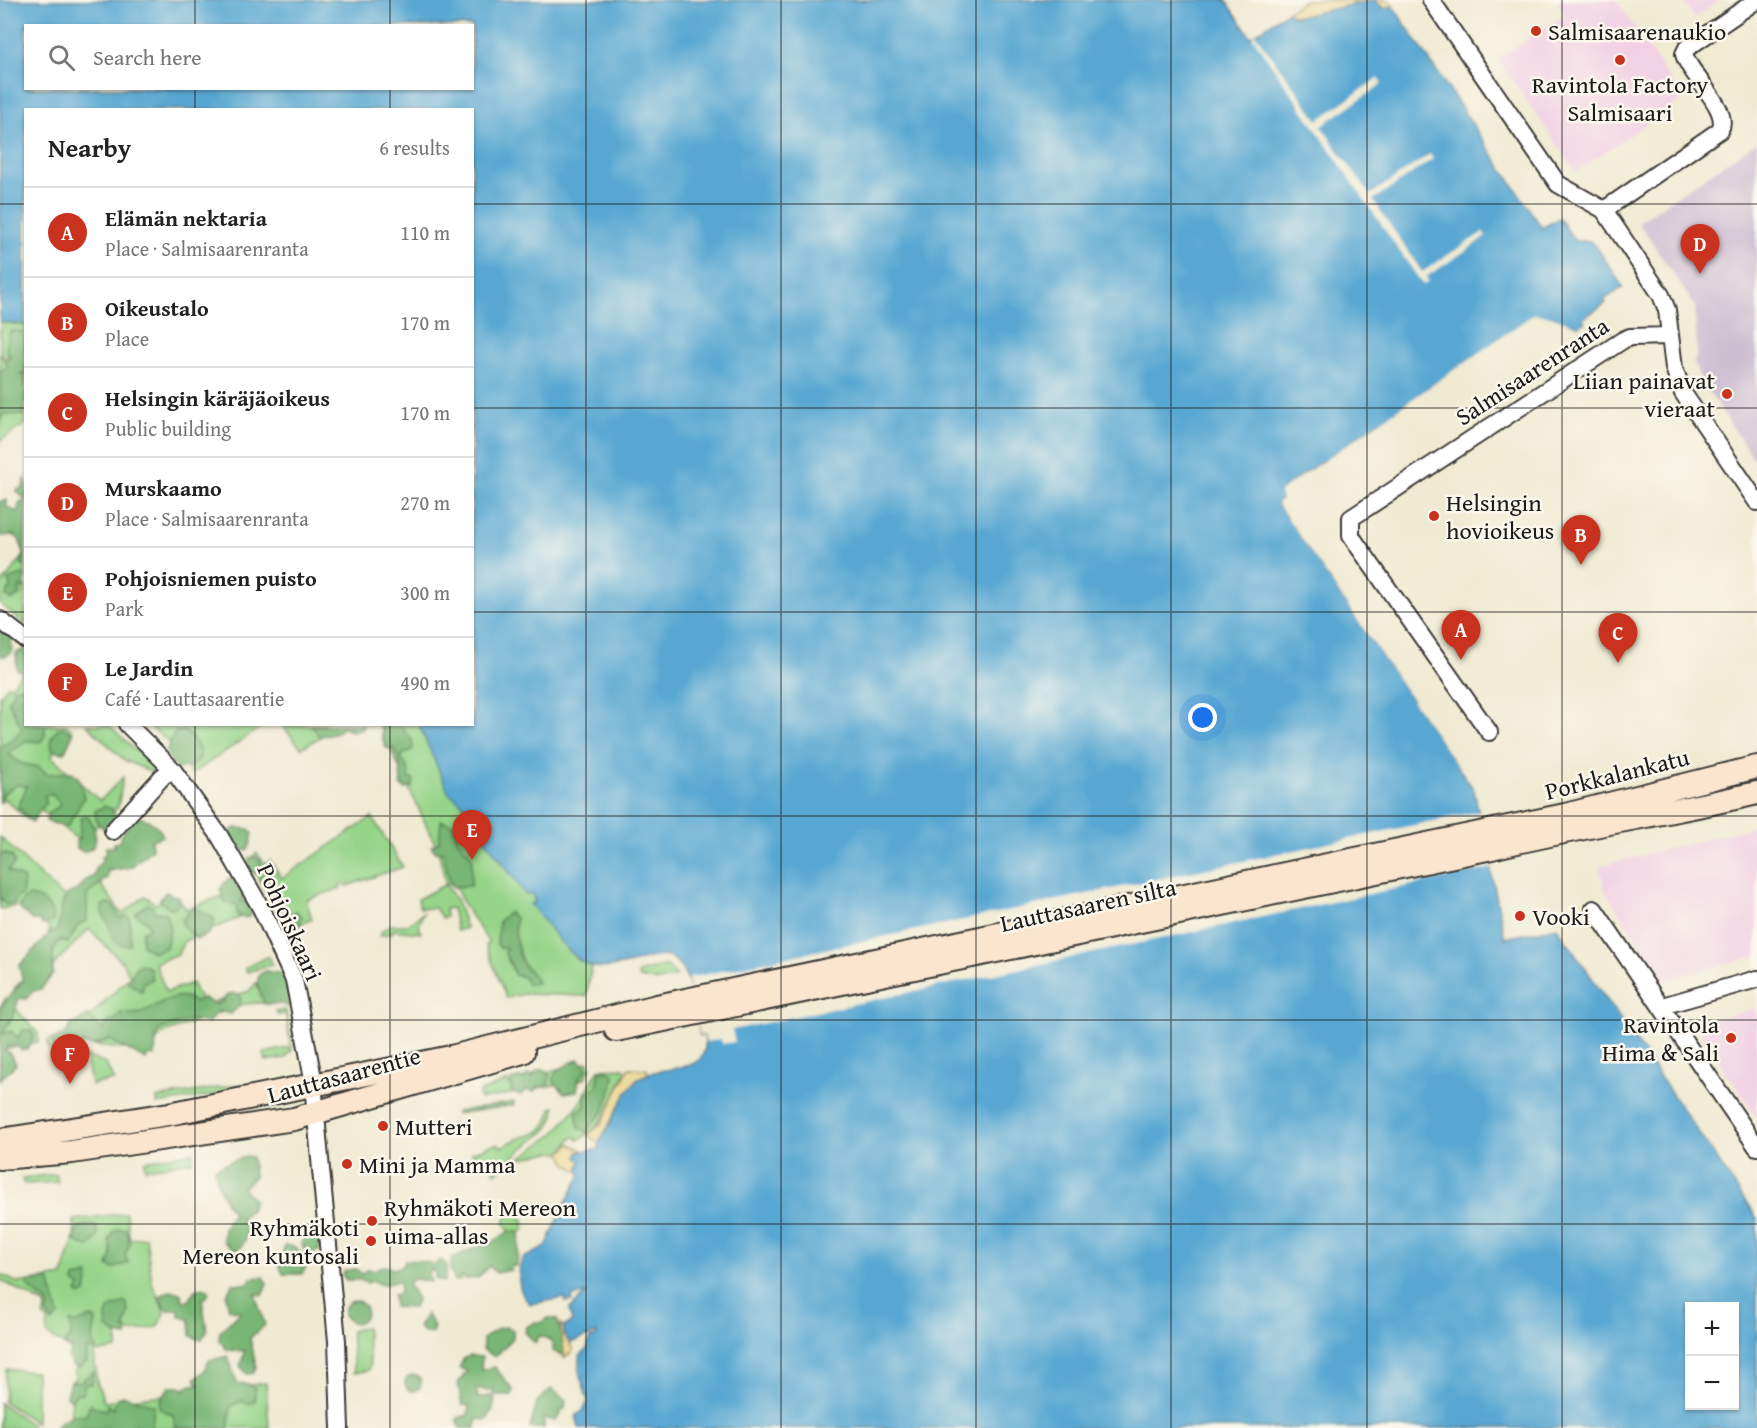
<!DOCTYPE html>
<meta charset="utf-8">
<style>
body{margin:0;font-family:"Gentium Book Plus",serif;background:#f2f2f2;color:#222}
.controls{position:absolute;right:18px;bottom:18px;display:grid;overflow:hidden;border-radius:0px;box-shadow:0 2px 4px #0004}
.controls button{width:54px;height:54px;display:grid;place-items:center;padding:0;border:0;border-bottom:2px solid #e0e0e0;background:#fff;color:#222;font:30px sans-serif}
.you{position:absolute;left:1203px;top:718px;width:21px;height:21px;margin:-15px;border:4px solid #fff;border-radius:50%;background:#1a73e8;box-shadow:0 0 0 9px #1a73e833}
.badge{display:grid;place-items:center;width:39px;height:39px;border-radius:50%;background:#c8321e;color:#fff;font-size:20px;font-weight:700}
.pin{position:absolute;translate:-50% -50px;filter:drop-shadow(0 2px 3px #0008)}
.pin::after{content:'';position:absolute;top:32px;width:21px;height:18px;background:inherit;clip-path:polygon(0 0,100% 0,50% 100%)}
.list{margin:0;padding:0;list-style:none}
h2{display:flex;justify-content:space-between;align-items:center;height:78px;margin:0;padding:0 24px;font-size:26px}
h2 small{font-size:20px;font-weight:400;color:#767676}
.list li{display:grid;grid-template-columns:39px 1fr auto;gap:18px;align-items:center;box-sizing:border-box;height:90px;padding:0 24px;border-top:2px solid #e0e0e0}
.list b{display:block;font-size:22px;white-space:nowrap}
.list p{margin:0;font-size:20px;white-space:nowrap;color:#767676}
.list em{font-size:20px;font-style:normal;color:#767676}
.icon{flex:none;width:33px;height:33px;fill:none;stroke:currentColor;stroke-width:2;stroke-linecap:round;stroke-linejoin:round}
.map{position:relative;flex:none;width:1757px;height:1428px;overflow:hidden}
.search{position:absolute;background:#fff;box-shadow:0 2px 4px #0004;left:24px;top:24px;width:450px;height:66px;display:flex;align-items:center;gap:15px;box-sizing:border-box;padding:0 21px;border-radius:0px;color:#767676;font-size:22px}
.panel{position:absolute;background:#fff;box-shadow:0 2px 4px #0004;left:24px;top:108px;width:450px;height:618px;border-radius:0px}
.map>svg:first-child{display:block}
</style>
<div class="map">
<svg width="1757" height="1428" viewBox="0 0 1757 1428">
<rect width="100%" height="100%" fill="#fbf7ec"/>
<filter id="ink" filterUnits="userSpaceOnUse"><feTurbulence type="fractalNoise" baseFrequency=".0167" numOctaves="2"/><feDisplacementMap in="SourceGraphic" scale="12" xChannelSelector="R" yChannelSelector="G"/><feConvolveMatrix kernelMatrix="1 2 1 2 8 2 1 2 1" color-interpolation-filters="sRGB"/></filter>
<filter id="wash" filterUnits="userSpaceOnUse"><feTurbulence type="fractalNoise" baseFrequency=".008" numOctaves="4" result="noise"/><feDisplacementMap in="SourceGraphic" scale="24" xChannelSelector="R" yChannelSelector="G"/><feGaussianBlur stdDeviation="1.35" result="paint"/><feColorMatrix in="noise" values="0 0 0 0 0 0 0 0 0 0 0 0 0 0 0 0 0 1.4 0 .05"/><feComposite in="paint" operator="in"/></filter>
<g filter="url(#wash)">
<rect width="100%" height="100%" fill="#f0ead2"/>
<path fill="#f1d0e4" d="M1556,0H1616L1683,99L1576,172L1498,59L1565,14Z
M1682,0H1720L1694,18Z
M1757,826V956L1664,981L1605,891L1599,866Z
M1757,1008V1118L1704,1039L1699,1023Z"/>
<path fill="#cebed1" d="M1757,142V464L1701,380L1694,363L1697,354L1695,306L1638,222Z"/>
<path fill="#96d489" stroke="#597852" stroke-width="1.5" d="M0,322L25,325V360L0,354Z
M0,356L26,367L25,424L0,441Z
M25,554V624L0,604V586Z
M25,668L26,724L66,725L73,731L51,756L100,801L123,777L118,807L80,841L39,809L28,820L5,799L0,803V695L8,685L11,687Z
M87,725H109L155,769L151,772L124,760Z
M148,725H170L179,731L184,725H264L192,774L173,752L177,749Z
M282,725H341L301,748Z
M379,725H419L449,793L464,805L533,894L535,903L531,904L578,960L592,966L586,996L524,994L506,998L486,946L488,941L465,907L453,882L446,885L457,901L466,928L457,931L452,908L445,909L446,917L442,918L435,908H420L418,899L446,884L438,850Z
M372,817L403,867L346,886L344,883L340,885L341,888L306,900L312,919L294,928L300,940L294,943L249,860L257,853L265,864L270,861L282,878Z
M0,837L60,894L72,898L100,883L122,914L145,896L156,904L178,896L186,909L228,894L224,885L232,878L251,913L184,941L178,954L155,963L166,992L192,983L203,1006L249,991L257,982L277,975L286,1001L244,1004L161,1034L155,1044L123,1049L79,1044L50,1050L47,1043L49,1040L74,1032L130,976L122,962L89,929L25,994L14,988L57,948L46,957L49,928L26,905L0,909Z
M423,913L419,924L421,933L393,930L392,933L379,936C387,922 393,925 407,925Z
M266,957H269L272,965L247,972L245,968Z
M666,965L677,976L660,981L639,978L638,973Z
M6,998L38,1033V1042L0,1050V1007Z
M286,1010L292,1050L285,1058L266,1061L264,1053L291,1047L286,1014L278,1015L276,1011Z
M86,1056L106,1064L114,1080L91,1085Z
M589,1062L590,1069L584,1079L489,1098L480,1099L479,1096L480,1092L508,1081L509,1084L532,1075Z
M624,1068L626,1072C612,1098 607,1127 578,1140L576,1137L572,1138L561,1153L550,1152L519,1159L555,1133L579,1104L599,1069Z
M243,1084V1091L157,1104V1098Z
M514,1102V1105L456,1114V1112Z
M555,1107C554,1132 536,1136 520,1151C512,1159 505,1167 495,1173L488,1161L472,1155V1152L486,1148V1146L498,1144L500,1147L505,1146C525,1129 545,1144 551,1108Z
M193,1152L192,1161L145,1169L144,1161Z
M56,1174L58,1182L24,1184L22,1180L23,1178Z
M517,1207L523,1220L524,1229L520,1233L509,1231L504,1222L512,1208Z
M126,1213L130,1239L146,1237L152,1283L165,1313L157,1327L117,1335V1349L94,1353L97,1382L104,1402L266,1383L269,1428H114L70,1420L77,1354L47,1334L48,1320L43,1317L46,1305L0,1280V1274L18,1283L63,1276C67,1255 77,1242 74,1220Z
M366,1327L370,1365L369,1370L354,1373L351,1331Z
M6,1369L36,1372V1423L4,1402Z
M0,1403L32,1425L31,1428H0Z"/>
<path fill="#78b675" stroke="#4a6948" stroke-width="1.5" d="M11,331L24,332L25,336V375L20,374L25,376V415L4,414L0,421V371L8,367L4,360L10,356L6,350L8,336Z
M25,479H26L25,566L21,564L24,554L19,539L13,535L0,536V501L7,500V507L17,512L20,502H25V499L16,491L23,487Z
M25,574V588L20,587V595L12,600L6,596L10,587L8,580Z
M0,624L11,632L12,652L6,656H0Z
M25,649H26L25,674L17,669L16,653Z
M21,686L25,691L26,724L45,725V736L40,742L28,741L8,753L20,763L39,767L47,774L72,772L79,778L84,798L67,827L46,821L49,812L61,805L53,795H45L46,803L32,822L18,807L27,786L16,785L4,793L0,801V747L12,740L22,729L8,700L14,693L12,689Z
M312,725H363V729L354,732L343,728L334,734L319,736Z
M382,725H402L403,730L412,739L413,749L401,756L409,772L408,778L414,780L412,787L406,789L401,786L400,762L393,748H386L382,737Z
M64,728L73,734L64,753L52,750L51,739L57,729Z
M183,731C192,735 207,754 196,763C191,767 182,768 177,769L166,752L174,733Z
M104,806L112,809L116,816L105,829C96,824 96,822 95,811Z
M87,815C95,827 103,848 83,852L77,848L76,841L79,838L81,818Z
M135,817C146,817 160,826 163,836L151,840L152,849L131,867L108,871L107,878L87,895V921L79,924L68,943L60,940L53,949V974L41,989L33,991L26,999L19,998L14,1014L2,1034L11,1031L18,1038L23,1030H31L34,1036L28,1049L21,1050L15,1044L8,1046L5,1051L9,1052L16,1064L0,1080V1008L23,981L19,966L51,932L57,931L63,902L68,894L79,889L86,880L94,876L96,867L102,862V856L106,854V847H114V843L121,841V836Z
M441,820L454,825L458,840L472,857L471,886L452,887C446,875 448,864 442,852L435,851L431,846L439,842Z
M236,828L249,829L253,834L250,846L247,850H236L229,831Z
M4,853L12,856L15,863L8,871L24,879L22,895L17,897L14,904L6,905L0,897V855Z
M254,857L260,860L262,868L272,873V883L277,895L272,897L265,893L266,884L259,881L257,875L252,873L248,867L249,858Z
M228,879L238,880L244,893L241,902L251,905V916L244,918L237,915L236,906L224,902L220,889Z
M166,892L179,898L178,905L171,909L159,900Z
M27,896C40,896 55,907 53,921L43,925L39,920H32L20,909L21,902Z
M107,903L113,905L120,918L127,916L130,919V945C112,947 113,936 108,923C104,915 100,914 103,905Z
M147,904L152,906L155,912L166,913L170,930L166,948L153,952L142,945V932L149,928L147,922L135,914Z
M192,909H198L215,919L210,933L197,939L182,925L183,918Z
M296,911L302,916L297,938L281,932L277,921Z
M509,912L516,919C513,928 518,955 523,963C528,971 534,973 537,983L527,984L524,977L515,975L505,953L507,949L500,948L497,944L499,921Z
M141,964L150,968L152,980L144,982L142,992L128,982L136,967Z
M265,971L285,974L292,1008L282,1004H264L257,984L259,975Z
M234,993L241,998L240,1005L231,1014L217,1011L208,1023L191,1020L160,1029L156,1037L155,1056L148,1055L146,1060L110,1040L91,1046L83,1043L76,1053L57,1052L52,1040L66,1033L71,1025L88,1016L103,1030L109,1021L115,1020L120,1013C127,1013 134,1015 140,1013C157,1006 178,988 194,1002L204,998L215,1005L222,1002L227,995Z
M578,1059L587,1069L579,1078L577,1091L564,1093L553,1080L556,1071Z
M544,1069L550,1075L547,1087H538L534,1092L526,1090L521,1095L511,1092V1080L520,1077L524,1080L528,1074L532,1078L537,1071Z
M606,1070L614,1074C614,1084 606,1110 599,1117C593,1122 591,1124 587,1132L579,1128L576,1112L585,1107V1095L597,1086L600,1071Z
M246,1156L252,1157L254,1177L243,1188L254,1200L251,1210L241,1217C248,1229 249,1240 238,1250H233L223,1241C223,1228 225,1222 234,1213C225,1205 214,1179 215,1168Z
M87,1225L96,1226L98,1236L89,1247L75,1241V1234L79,1227Z
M119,1229H126L130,1244L125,1254L128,1263L113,1269L108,1266L112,1254L109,1240L114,1231Z
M509,1231L520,1233L517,1266H512L511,1270L496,1273L489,1266L478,1278L466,1279L461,1276V1280L455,1281L450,1270L452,1258L481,1245L487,1246Z
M302 1243a10 10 0 1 1 20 0a10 10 0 1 1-20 0Z
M285,1245L297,1248C304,1257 310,1264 302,1274H283L279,1265Z
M405,1260L428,1262L433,1266L441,1260L447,1265L445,1281L442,1282L435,1278L436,1272L431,1270L428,1273L431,1282C422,1281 414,1275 408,1284L417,1299L414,1308L394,1307L393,1295L400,1293L399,1281L382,1285L373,1281L366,1283L361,1280H346L342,1275L344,1271L356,1269L362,1274L367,1269L375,1270C381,1265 386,1265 393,1269L403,1266Z
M89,1275L86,1293L80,1296L77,1292L80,1287L74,1282L75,1278Z
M264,1277L267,1283L263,1295L255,1294L265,1325L250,1338L256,1367L254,1373L247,1374L240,1366L245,1351L227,1350L219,1340L220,1331L241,1312L229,1309L226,1296L232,1284H248L251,1278Z
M49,1279L59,1315L52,1322L46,1313L49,1304L28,1287V1282Z
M204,1288L209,1291L207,1297L202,1299L207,1331L201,1340L191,1336L190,1320L179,1316V1310H167L163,1306L160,1296L170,1291L180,1293L184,1301H189L195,1290Z
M344 1312a11 11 0 1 1 22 0a11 11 0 1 1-22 0Z
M126,1302L129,1313L124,1329H127V1336L116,1334L107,1328L106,1315L110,1308Z
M426,1314L434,1326L432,1333H425L418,1327Z
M91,1317L96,1320L93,1338L96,1350L87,1349V1362L79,1368L72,1365L68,1358L72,1349L64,1344L71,1336L70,1322L77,1323Z
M547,1318L557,1319L566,1349L562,1355L553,1351C555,1341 548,1338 539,1336L535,1343L525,1332L526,1327L535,1322L541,1323Z
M507,1327L513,1330V1338L495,1357L483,1350V1339L499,1328Z
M228,1356L237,1383L248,1384L255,1388V1401L248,1404L241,1401L231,1406L228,1428H176L173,1415L160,1409V1401L169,1387H180L185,1390L186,1386L199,1384L195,1379L205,1370L209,1360Z
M470,1356L482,1357L481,1370L495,1367L513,1390L512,1395H493V1388L488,1391L476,1388L478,1398L490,1396L495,1398L493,1409L487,1420L477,1419L476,1428H460L457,1418L468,1415L469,1406L462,1405L458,1383L467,1371L459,1368L464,1358Z
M93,1372L92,1384H85L83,1394L77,1393L71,1400L66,1395L71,1381L80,1382Z
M405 1383a8 8 0 1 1 16 0a8 8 0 1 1-16 0Z
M551,1389L566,1400L565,1409L561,1410V1415L555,1421L544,1418V1428H530L537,1402Z
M124,1396L154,1405L152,1428H138L135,1425L133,1428H55C61,1419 74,1413 85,1415L91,1404L96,1408L107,1410V1405L114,1409L116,1398Z"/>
<path fill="#eeda9e" stroke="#857b5d" stroke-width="1.5" d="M1305,0H1389L1393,6L1390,9C1380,7 1366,1 1357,3C1339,6 1303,23 1287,12Z
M629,1068L646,1069L649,1073C623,1084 615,1121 598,1143L588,1135L601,1124Z
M570,1144L583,1150L579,1152L581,1161L578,1171L567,1164L561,1153Z
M561,1324L564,1327V1336L570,1343L573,1351L564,1358C565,1346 560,1337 561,1324Z"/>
<path fill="#59a7d2" stroke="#3a6277" stroke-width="1.5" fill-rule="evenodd" d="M0,0H1226L1251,37L1287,12L1293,16H1301L1374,0L1384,8L1393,6L1542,228L1559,218L1575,241H1590L1596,246L1623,287L1604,300L1606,303L1583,318L1585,323L1578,326L1551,316L1534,315L1283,489L1282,499L1277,503L1474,790L1505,938L1557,927L1757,1218V1428H632L628,1426L625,1428H579L576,1415L583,1411L588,1401L579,1372V1357L587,1349L590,1338L597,1336V1333L570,1343L564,1336V1327L572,1322L569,1310L586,1293L572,1297V1301L565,1302L564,1298L531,1304C517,1295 517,1274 522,1259L546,1247L564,1205L581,1175L578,1171L581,1161L577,1158L578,1152L600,1149L598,1143C611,1126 624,1088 641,1077C663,1063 713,1078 704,1035L700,1036C696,1016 691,964 669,957C657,954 639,961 628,964C616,966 604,970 591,966C569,959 546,922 530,904L535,903L533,894L526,895L464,811V805L449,793L419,725L472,724V110H26L25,325L0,322ZM26,26H472V88H26ZM1690,1306H1734V1406H1690Z"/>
<path fill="#f0ead2" d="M1255,34L1318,120L1378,78L1382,84L1321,126L1370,195L1430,154L1433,159L1373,200L1422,272L1483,232L1486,237L1426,277L1428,281L1423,285L1252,36Z
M1534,314L1551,316L1578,326L1585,323L1587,325L1578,329L1550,319L1535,317L1285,491V500L1281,503L1463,769L1460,770L1277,503L1282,499L1280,493L1283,489Z
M1481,811L1492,868L732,1030L735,1042L722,1044L721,1039L706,1042L704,1035L700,1036L688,978Z"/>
</g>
<g filter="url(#ink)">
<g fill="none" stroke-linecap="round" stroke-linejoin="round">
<g stroke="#3c3b37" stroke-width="20">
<path id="street" d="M1431,0L1558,184L1604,210L1661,295L1667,310L1674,368L1683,393L1757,502
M1604,210L1720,130C1731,109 1690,76 1684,54L1687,48L1757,0
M0,620L26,640
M127,724L173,770L219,835L261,908L294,980L312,1073L337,1341L340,1428
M1489,732L1351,536V518L1623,340L1630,337L1670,336
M113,831L163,776L173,770
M1594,909L1757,1147
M1662,1006L1757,979"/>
</g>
<g stroke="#3c3b37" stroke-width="26">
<path id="secondary" d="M616,1030L1492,848C1580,826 1669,814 1757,793
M0,1140L169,1114L451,1057L657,1006L1565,815L1757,767
M0,1158L72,1152L294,1119L523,1052"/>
</g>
<use href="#street" stroke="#fff" stroke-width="16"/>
<use href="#secondary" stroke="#fbe5cf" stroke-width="22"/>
</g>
</g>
<path fill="none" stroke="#1c1c1c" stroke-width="1.5" stroke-opacity="0.55" d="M195,0V26M390,0V26M586,0V1428M781,0V1428M976,0V1428M1171,0V1428M1367,0V1428M1562,0V1428M195,88V110M390,88V110M0,204H26M472,204H1757M0,408H26M472,408H1757M0,612H26M472,612H1757M195,724V1428M390,724V1428M0,816H1757M0,1020H1757M0,1224H1757"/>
<g fill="#c8321e" stroke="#fbf7ec" stroke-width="2">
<circle cx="1536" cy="31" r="6"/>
<circle cx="1620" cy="60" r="6"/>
<circle cx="1727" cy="394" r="6"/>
<circle cx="1434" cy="516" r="6"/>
<circle cx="1520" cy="916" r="6"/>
<circle cx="1731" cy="1038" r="6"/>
<circle cx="383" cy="1126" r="6"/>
<circle cx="347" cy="1164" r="6"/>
<circle cx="372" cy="1221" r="6"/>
<circle cx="371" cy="1241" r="6"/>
</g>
<g text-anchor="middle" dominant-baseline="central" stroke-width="5" stroke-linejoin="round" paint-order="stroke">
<g font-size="24" fill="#1c1c1c" stroke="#fbf7ec" text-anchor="start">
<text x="1548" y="31">Salmisaarenaukio</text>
<text x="1620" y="84" text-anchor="middle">Ravintola Factory<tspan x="1620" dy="28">Salmisaari</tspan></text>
<text x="1715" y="380" text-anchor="end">Liian painavat<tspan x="1715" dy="28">vieraat</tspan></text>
<text x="1446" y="502">Helsingin<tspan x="1446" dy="28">hovioikeus</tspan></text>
<text x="1532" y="916">Vooki</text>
<text x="1719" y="1024" text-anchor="end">Ravintola<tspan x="1719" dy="28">Hima &amp; Sali</tspan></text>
<text x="395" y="1126">Mutteri</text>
<text x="359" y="1164">Mini ja Mamma</text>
<text x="384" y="1207">Ryhmäkoti Mereon<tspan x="384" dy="28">uima-allas</tspan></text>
<text x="359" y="1227" text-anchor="end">Ryhmäkoti<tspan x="359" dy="28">Mereon kuntosali</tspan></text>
</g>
<g font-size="24" fill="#1c1c1c" stroke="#fbf7ec">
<text transform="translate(1532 371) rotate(-33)">Salmisaarenranta</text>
<text transform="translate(1617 774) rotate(-14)">Porkkalankatu</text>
<text transform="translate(1088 905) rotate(-12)">Lauttasaaren silta</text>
<text transform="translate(290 922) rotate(66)">Pohjoiskaari</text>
<text transform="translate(344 1075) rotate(-15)">Lauttasaarentie</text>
</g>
</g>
</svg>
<div class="controls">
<button>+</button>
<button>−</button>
</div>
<div class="you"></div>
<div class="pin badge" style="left:1461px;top:660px">A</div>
<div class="pin badge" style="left:1581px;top:565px">B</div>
<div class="pin badge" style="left:1618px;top:663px">C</div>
<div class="pin badge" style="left:1700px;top:274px">D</div>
<div class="pin badge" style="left:472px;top:860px">E</div>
<div class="pin badge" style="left:70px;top:1084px">F</div>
<div class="search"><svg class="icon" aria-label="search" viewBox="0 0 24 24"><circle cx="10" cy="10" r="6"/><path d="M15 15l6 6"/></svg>Search here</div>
<section class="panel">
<h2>Nearby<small>6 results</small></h2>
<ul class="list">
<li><span class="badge">A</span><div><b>Elämän nektaria</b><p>Place · Salmisaarenranta</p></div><em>110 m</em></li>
<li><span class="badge">B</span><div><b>Oikeustalo</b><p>Place</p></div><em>170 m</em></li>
<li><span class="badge">C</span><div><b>Helsingin käräjäoikeus</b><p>Public building</p></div><em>170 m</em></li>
<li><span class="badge">D</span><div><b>Murskaamo</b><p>Place · Salmisaarenranta</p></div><em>270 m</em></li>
<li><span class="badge">E</span><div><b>Pohjoisniemen puisto</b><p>Park</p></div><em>300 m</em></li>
<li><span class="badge">F</span><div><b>Le Jardin</b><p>Café · Lauttasaarentie</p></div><em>490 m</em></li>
</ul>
</section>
</div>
